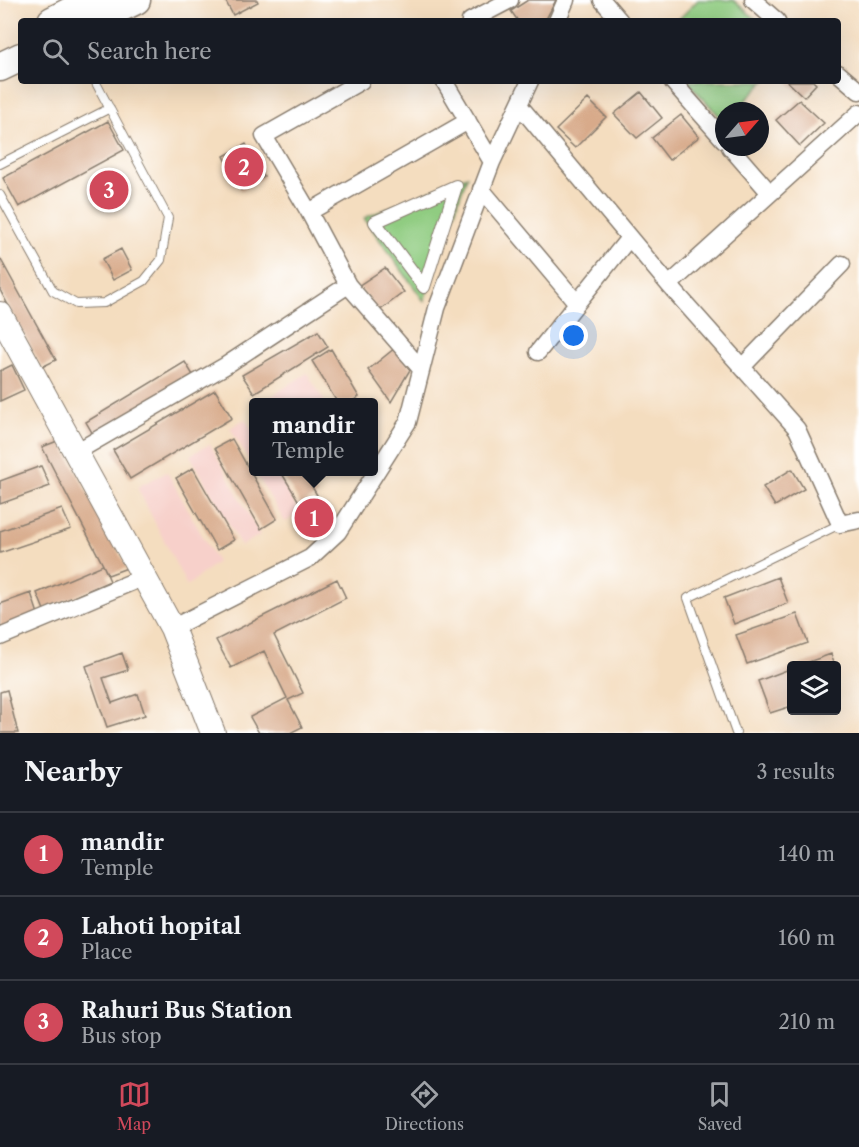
<!DOCTYPE html>
<style>
body{margin:0;font-family:"Libre Caslon Text",serif;background:#242831;color:#f1f3f6}
.controls{position:absolute;right:18px;bottom:18px;display:grid;overflow:hidden;border-radius:6px;box-shadow:0 6px 24px #0002}
.controls button{width:54px;height:54px;display:grid;place-items:center;padding:0;border:0;border-bottom:2px solid #363941;background:#171b24;color:#f1f3f6;font:30px sans-serif}
.compass{position:absolute;left:715px;top:102px;width:54px;height:54px;border-radius:50%;background:#171b24;box-shadow:0 6px 24px #0002;rotate:62deg}
.you{position:absolute;left:574px;top:336px;width:21px;height:21px;margin:-15px;border:4px solid #fff;border-radius:50%;background:#1a73e8;box-shadow:0 0 0 9px #1a73e833}
.badge{display:grid;place-items:center;width:39px;height:39px;border-radius:50%;background:#d1495b;color:#fff;font-size:20px;font-weight:700}
.pin{position:absolute;translate:-50% -50%;border:3px solid #fff;box-shadow:0 2px 6px #0006}
.popup{position:absolute;left:249px;top:398px;width:129px;height:78px;box-sizing:border-box;display:grid;place-content:center;border-radius:6px;background:#171b24;filter:drop-shadow(0 2px 4px #0005);font-size:20px;white-space:nowrap;color:#9ea1a6}
.popup b{font-size:22px;color:#f1f3f6}
.popup::after{content:'';position:absolute;left:50%;top:100%;margin-left:-12px;border:12px solid transparent;border-top-color:#171b24}
.list{margin:0;padding:0;list-style:none}
h2{display:flex;justify-content:space-between;align-items:center;height:78px;margin:0;padding:0 24px;font-size:26px}
h2 small{font-size:20px;font-weight:400;color:#9ea1a6}
.list li{display:grid;grid-template-columns:39px 1fr auto;gap:18px;align-items:center;box-sizing:border-box;height:84px;padding:0 24px;border-top:2px solid #363941}
.list b{display:block;font-size:22px;white-space:nowrap}
.list p{margin:0;font-size:20px;white-space:nowrap;color:#9ea1a6}
.list em{font-size:20px;font-style:normal;color:#9ea1a6}
.icon{flex:none;width:33px;height:33px;fill:none;stroke:currentColor;stroke-width:2;stroke-linecap:round;stroke-linejoin:round}
.map{position:relative;flex:none;width:859px;height:733px;overflow:hidden}
.search{position:absolute;background:#171b24;box-shadow:0 6px 24px #0002;left:18px;right:18px;top:18px;height:66px;display:flex;align-items:center;gap:15px;box-sizing:border-box;padding:0 21px;border-radius:6px;color:#9ea1a6;font-size:22px}
.sheet{height:330px;background:#171b24}
nav{display:flex;justify-content:space-around;align-items:center;box-sizing:border-box;height:84px;border-top:2px solid #363941;background:#171b24;font-size:16px;color:#9ea1a6}
nav a{display:grid;justify-items:center;gap:3px}
nav .on{color:#d1495b}
.map>svg:first-child{display:block}
</style>
<div class="map">
<svg width="859" height="733" viewBox="0 0 859 733">
<rect width="100%" height="100%" fill="#fff"/>
<filter id="ink" filterUnits="userSpaceOnUse"><feTurbulence type="fractalNoise" baseFrequency=".0167" numOctaves="2"/><feDisplacementMap in="SourceGraphic" scale="12" xChannelSelector="R" yChannelSelector="G"/><feConvolveMatrix kernelMatrix="1 2 1 2 8 2 1 2 1" color-interpolation-filters="sRGB"/></filter>
<filter id="wash" filterUnits="userSpaceOnUse"><feTurbulence type="fractalNoise" baseFrequency=".008" numOctaves="4" result="noise"/><feDisplacementMap in="SourceGraphic" scale="24" xChannelSelector="R" yChannelSelector="G"/><feGaussianBlur stdDeviation="1.35" result="paint"/><feColorMatrix in="noise" values="0 0 0 0 0 0 0 0 0 0 0 0 0 0 0 0 0 1.4 0 .05"/><feComposite in="paint" operator="in"/></filter>
<g filter="url(#wash)">
<rect width="100%" height="100%" fill="#f4ddbf"/>
<path fill="#f7d0ca" d="M307,373L325,402H268L266,400Z
M245,419L254,434V469L230,428Z
M210,444L260,535L241,546L190,455Z
M167,472L217,562L187,586L137,487Z
M255,472H276L300,513L285,522Z"/>
<path fill="#90cc81" stroke="#56744e" stroke-width="1.5" d="M698,0H733L758,21H677Z
M687,81H765L735,111H724V121Z
M467,176L424,301L364,218Z"/>
<g id="blocks">
<path fill="#d8aa8a" d="M225,0H257L258,2L233,15Z
M528,0H556L545,21H518L511,11Z
M787,81H813L816,84L804,97Z
M641,92L662,118L637,138L614,114Z
M588,99L606,117L575,148L556,130Z
M799,100L824,123L800,146L776,120Z
M681,115L699,137L669,160L652,138Z
M108,121L124,150L19,207L3,178Z
M246,144L264,177L241,190L224,156Z
M121,249L132,270L113,280L102,259Z
M0,258L56,360L42,367L0,290Z
M385,268L404,292L379,311L358,286Z
M318,331L328,347L254,393L242,375Z
M395,348L411,368L391,402L368,370Z
M331,349L359,397L351,402H337L312,361Z
M185,362L193,375L94,436L86,422Z
M12,365L24,390L0,401V371Z
M215,390L232,418L130,479L113,450Z
M232,439L277,519L261,529L215,448Z
M60,440L127,568L108,575L103,565L110,581L44,610L37,593L103,565L42,447Z
M41,466L50,486L0,504V481Z
M193,468L234,540L217,550L176,478Z
M792,469L804,489L775,506L763,487Z
M281,472H303L317,495L301,505Z
M62,509L71,529L0,553V531Z
M778,577L788,603L734,624L724,598Z
M337,579L346,598L274,635L303,693L288,700L302,727L290,733H259L250,717L287,698L264,651L231,668L216,640Z
M31,593L38,614L0,628V604Z
M797,614L808,643L747,664L736,635Z
M122,653L128,670L103,678L112,703L138,694L145,715L107,727L86,666Z
M831,654L835,666H800V665Z
M792,668V706L770,713L758,681Z
M7,690L18,733H0V692Z"/>
</g>
</g>
<g filter="url(#ink)">
<use href="#blocks" fill-opacity="0" stroke="#887c6e" stroke-width="1.5"/>
<g fill="none" stroke-linecap="round" stroke-linejoin="round">
<g stroke="#887c6e" stroke-width="10">
<path id="service" d="M0,164L110,108
M0,195L53,291L76,304L104,303L144,281L161,260L168,218L95,81
M736,733L688,598L840,524"/>
</g>
<g stroke="#887c6e" stroke-width="14">
<path id="pedestrian" d="M456,186L424,287L375,222Z"/>
</g>
<g stroke="#887c6e" stroke-width="19">
<path id="minor" d="M602,0L620,21
M753,0L777,21
M470,21L510,0
M557,21L566,0
M838,73L859,91
M361,81L264,136L309,212L348,285L421,369
M444,81L492,162
M672,81L724,140
M519,105L669,285L797,429L840,524L859,520
M730,147L770,193
M481,189L577,303
M309,212L468,121
M669,285L859,113
M538,352L629,238
M742,367L842,264
M76,452L225,366L348,285
M172,628L310,558L338,532L408,422L437,308L492,162L530,81
M0,637L144,577"/>
</g>
<g stroke="#887c6e" stroke-width="26">
<path id="secondary" d="M0,314L172,628L213,733"/>
</g>
<g stroke="#887c6e" stroke-width="31">
<path id="trunk" d="M52,21L93,0
M93,21L136,0
M0,67L21,57"/>
</g>
<use href="#service" stroke="#fff" stroke-width="8"/>
<use href="#pedestrian" stroke="#fff" stroke-width="12"/>
<use href="#minor" stroke="#fff" stroke-width="16"/>
<use href="#secondary" stroke="#fff" stroke-width="24"/>
<use href="#trunk" stroke="#fff" stroke-width="28"/>
</g>
</g>
</svg>
<div class="controls">
<button><svg class="icon" aria-label="layers" viewBox="0 0 24 24"><path d="M12 4l9 5-9 5-9-5zM3 14l9 5 9-5"/></svg></button>
</div>
<svg class="compass" viewBox="-18 -18 36 36"><path d="M0-13l5 13h-10z" fill="#e53935"/><path d="M0 13l5-13h-10z" fill="#9ea1a6"/></svg>
<div class="you"></div>
<div class="pin badge" style="left:314px;top:518px">1</div>
<div class="popup"><b>mandir</b>Temple</div>
<div class="pin badge" style="left:244px;top:167px">2</div>
<div class="pin badge" style="left:109px;top:190px">3</div>
<div class="search"><svg class="icon" aria-label="search" viewBox="0 0 24 24"><circle cx="10" cy="10" r="6"/><path d="M15 15l6 6"/></svg>Search here</div>
</div>
<section class="sheet">
<h2>Nearby<small>3 results</small></h2>
<ul class="list">
<li><span class="badge">1</span><div><b>mandir</b><p>Temple</p></div><em>140 m</em></li>
<li><span class="badge">2</span><div><b>Lahoti hopital</b><p>Place</p></div><em>160 m</em></li>
<li><span class="badge">3</span><div><b>Rahuri Bus Station</b><p>Bus stop</p></div><em>210 m</em></li>
</ul>
</section>
<nav>
<a class="on"><svg class="icon" aria-label="map" viewBox="0 0 24 24"><path d="M3 6l6-2 6 2 6-2v14l-6 2-6-2-6 2zM9 4v14M15 6v14"/></svg>Map</a>
<a><svg class="icon" aria-label="directions" viewBox="0 0 24 24"><path d="M12 3l9 9-9 9-9-9zM9 14v-3h6M13 9l2 2-2 2"/></svg>Directions</a>
<a><svg class="icon" aria-label="saved" viewBox="0 0 24 24"><path d="M7 4h10v16l-5-4-5 4z"/></svg>Saved</a>
</nav>
